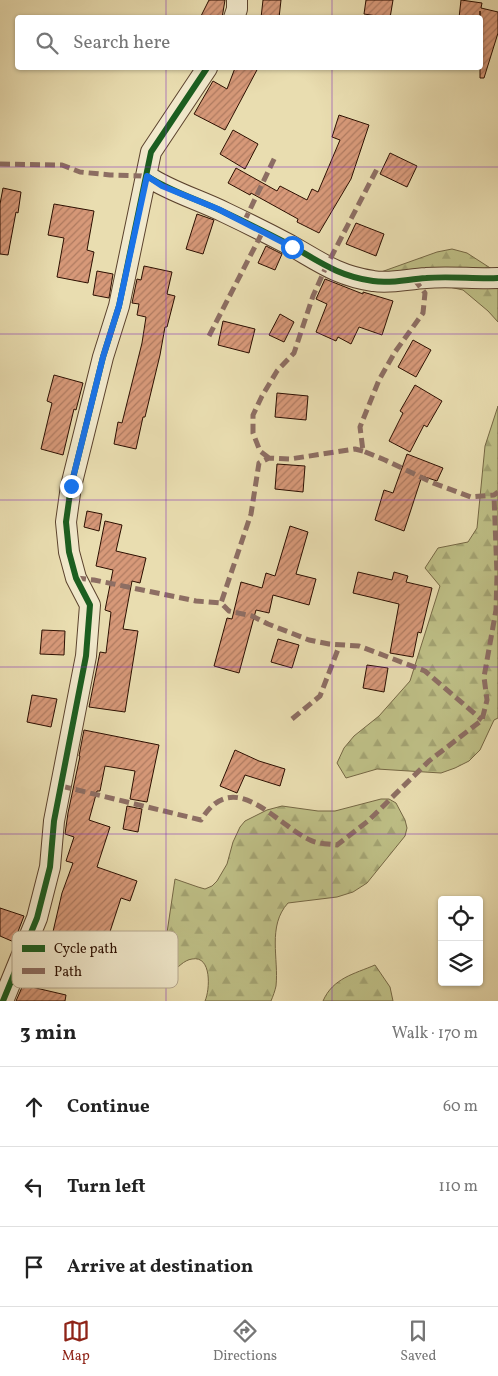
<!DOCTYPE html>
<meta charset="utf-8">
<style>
body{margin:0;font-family:Vollkorn,serif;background:#f2f2f2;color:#222}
.controls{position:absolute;right:15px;bottom:15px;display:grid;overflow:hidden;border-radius:5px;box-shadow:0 1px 4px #0004}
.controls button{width:45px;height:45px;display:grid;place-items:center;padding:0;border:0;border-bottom:1px solid #e0e0e0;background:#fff;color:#222;font:25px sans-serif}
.stop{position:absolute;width:15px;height:15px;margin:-11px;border:4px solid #1a73e8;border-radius:50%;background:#fff}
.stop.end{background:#1a73e8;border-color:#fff;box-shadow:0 1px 5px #0008}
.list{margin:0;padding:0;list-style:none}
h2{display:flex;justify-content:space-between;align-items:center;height:65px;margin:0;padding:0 20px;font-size:21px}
h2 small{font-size:16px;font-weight:400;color:#767676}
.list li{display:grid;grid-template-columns:32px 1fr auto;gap:15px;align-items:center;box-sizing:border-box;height:80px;padding:0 20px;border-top:1px solid #e0e0e0}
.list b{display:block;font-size:19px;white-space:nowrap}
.list em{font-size:16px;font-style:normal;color:#767676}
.icon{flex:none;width:28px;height:28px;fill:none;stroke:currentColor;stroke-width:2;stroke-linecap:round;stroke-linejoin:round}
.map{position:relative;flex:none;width:498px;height:1001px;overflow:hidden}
.search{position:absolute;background:#fff;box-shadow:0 1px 4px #0004;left:15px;right:15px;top:15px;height:55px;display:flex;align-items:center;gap:12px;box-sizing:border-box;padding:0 18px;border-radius:5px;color:#767676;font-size:19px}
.sheet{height:305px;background:#fff}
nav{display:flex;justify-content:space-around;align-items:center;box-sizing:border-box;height:70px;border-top:1px solid #e0e0e0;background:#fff;font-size:14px;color:#767676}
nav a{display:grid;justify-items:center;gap:2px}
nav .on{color:#8f2418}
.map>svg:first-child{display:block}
</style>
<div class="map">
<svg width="498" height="1001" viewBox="0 0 498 1001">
<defs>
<pattern id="forest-firs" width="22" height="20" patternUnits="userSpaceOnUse" patternTransform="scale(1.25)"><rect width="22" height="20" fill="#bebf86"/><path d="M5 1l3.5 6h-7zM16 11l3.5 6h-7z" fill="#a3a372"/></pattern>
<pattern id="building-hatch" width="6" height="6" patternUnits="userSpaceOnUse" patternTransform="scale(1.25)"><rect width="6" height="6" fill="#d79979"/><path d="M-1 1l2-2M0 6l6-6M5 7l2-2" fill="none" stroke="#af7b61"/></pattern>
</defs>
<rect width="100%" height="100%" fill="#e9ddb0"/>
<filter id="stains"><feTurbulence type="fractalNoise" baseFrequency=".004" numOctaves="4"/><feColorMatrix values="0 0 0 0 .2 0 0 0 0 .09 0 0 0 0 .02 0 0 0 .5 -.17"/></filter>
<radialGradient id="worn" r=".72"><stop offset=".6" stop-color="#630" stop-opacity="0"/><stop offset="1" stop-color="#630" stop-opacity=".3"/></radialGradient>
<path fill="url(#forest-firs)" stroke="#756744" d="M452,249L467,253L498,273V322L488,311L463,290L381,272L437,252Z
M498,406V718L494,720L480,750L469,761L455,768L441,773L377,769L346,778L337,763L344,748L354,736L379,716L410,681L440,586L425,568L438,548L468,542L477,528L485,446Z
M381,799H389L396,803L405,820L407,828L405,836L367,883L353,892L337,897L288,903C267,926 279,959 276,986C275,991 273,996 271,1001H205C210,990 212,955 192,959C184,960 177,968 172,973H161L175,879L198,887L205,889L212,886L217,881L227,864L233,842L240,827L245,821L267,810L282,806L318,811H335Z
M375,965L390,987L393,1001H323C333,978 354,974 375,965Z"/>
<path fill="url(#building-hatch)" stroke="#2c0f01" d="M209,0H225L222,18H200Z
M263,0H281L279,18H261Z
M366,0H393L390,18L364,14Z
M461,0L482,3L481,8L498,12V33L484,78H480V11V18H459Z
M235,68H258L225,130L194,114L213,81L227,89Z
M339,115L369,125L351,179L319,233L297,222L298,219L251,193L250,195L228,183L236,168L277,191L280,186L307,200L312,189L318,192L340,140L332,137Z
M233,130L258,144L245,169L220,154Z
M390,153L417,166L407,187L380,174Z
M3,188L21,192L18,213L16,212L8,255L0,254V204Z
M54,204L94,211L87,250L94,252L88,283L57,277L64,238L48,235Z
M197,214L214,220L203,254L186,249Z
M356,223L384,234L376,256L346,244Z
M266,246L282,254L275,270L258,263Z
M144,266L172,272L167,294L175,296L167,327H165L160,355L145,417H143L136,449L114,444L118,422L122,423L142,343L146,317L137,315L139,304L132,303L137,279L141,280Z
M97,271L113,274L109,298L93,295Z
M325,279L363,294V292L393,301L382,335L359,327L351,344L338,337L336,341L316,332L327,304L316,299Z
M280,314L294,322L284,342L269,335Z
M223,321L255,329L249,353L218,345Z
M413,340L431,350L416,377L398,367Z
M54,375L83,383L76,410L74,409L63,455L41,449L52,403L47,401Z
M415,385L442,401L427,427L424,425L410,452L389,441L403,413L400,411Z
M277,393L308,396L306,420L275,417Z
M407,454L443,468L437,481L422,476L404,531L375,520L384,490L393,493Z
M277,464L305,466L303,492L275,489Z
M87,511L102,514L99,531L84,527Z
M105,521L122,525L116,551L146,558L140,583L132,581L123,629L138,631L125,712L89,707L100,652L106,653L111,612L105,610L113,570L96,566Z
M290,526L308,532L296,574L316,579L309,605L273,595L269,613L256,610L239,673L214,666L227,618L232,619L241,582L262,588L266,573L275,576Z
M358,572L392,580L394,572L408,576L406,582L432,588L421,633L418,632L413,657L390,653L399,604L353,593Z
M42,630L65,631L64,655L40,654Z
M278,639L299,645L292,668L271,662Z
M367,665L388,668L384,692L363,688Z
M32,695L57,699L51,727L27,722Z
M84,730L159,745L147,802L130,799L135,771L105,766L100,791H97L89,820L110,827L97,867L137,881L130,901L121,898L103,953L128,960L121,985L35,955L44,933L52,936L62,893L73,863L66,861L74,837L65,834L68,813L80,756H79Z
M235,750L259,761L285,769L280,786L245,775L237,793L220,786Z
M127,806L142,809L138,832L123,829Z
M0,908L24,916L14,942L0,936Z
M23,985L66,995L65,1001H16Z"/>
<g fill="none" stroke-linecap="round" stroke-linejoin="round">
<g stroke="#5b422d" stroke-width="22">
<path id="minor" d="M234,18L237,9V0
M147,176C171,192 200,200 226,213C247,223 269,234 290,245C320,262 338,276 373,281C391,284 408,279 426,278C450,276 474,279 498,278
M3,1001L37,918L50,867L54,821L86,656L90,605L76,578L69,552L66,522L71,486L103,357L119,306L151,152L207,68"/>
</g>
<use href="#minor" stroke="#f1e9cc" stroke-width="20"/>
<path stroke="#8d6e63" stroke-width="5" stroke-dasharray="10 5" stroke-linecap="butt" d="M0,164L62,165L80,172L110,175L147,176
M244,222L276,155
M414,279L425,293L423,313L395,352L379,380L360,427L363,451L385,460L433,483L471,497L494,495L498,492
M209,336L263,231
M363,451L355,449L290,459L269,458L259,463L251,514L221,603L229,611L252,616L268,624L309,640L329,644L359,646L425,671L482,720
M269,458L260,451L253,433V415L262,396L277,371L294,353L313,296L326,267L377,169
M76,578L94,580L196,601L221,603
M292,719L320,696L340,644
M61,786L201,820C234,766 274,823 310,840C318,844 329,844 337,845L368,821L429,761L482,720L487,700L484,677L496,610L497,575L494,495"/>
<g stroke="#f1e9cc" stroke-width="9">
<path id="cycleway" d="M147,176C171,192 200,200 226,213C247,223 269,234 290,245C320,262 338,276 373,281C391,284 408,279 426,278C450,276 474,279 498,278
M3,1001L37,918L50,867L54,821L86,656L90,605L76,578L69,552L66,522L71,486L103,357L119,306L151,152L207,68"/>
</g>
<use href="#cycleway" stroke="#1b5e20" stroke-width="6"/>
</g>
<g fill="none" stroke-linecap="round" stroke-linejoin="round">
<path stroke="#1a73e8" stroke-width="6" d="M71,486L103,357L119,306L147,176L162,186L218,209L292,247"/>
</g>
<path fill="none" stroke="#7b2cbf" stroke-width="1" stroke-opacity="0.55" d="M166,0V18M332,0V18M166,68V1001M332,68V1001M0,167H498M0,334H498M0,500H498M0,667H498M0,834H498"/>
<rect x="12" y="931" width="166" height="57" rx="8" fill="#f1e9cc" stroke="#b6a88f" stroke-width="1"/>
<rect x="22" y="945" width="23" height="7" fill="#1b5e20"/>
<rect x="22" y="968" width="23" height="6" fill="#8d6e63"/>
<g font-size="14" fill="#2c0f01">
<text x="54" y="953">Cycle path</text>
<text x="54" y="976">Path</text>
</g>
<rect width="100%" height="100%" filter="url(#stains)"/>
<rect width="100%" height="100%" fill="url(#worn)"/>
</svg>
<div class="controls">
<button><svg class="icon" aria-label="locate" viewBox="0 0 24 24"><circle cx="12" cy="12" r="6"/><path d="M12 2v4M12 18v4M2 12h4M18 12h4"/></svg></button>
<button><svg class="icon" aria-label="layers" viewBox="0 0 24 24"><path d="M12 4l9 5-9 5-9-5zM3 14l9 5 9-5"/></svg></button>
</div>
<div class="stop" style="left:292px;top:247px"></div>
<div class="stop end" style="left:71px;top:486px"></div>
<div class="search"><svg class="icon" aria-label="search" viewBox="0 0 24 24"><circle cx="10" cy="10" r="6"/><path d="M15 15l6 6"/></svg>Search here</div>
</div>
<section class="sheet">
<h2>3 min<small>Walk · 170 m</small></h2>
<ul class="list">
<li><svg class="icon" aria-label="ahead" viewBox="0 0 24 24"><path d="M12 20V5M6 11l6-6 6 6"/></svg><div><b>Continue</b></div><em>60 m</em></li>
<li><svg class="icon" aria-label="left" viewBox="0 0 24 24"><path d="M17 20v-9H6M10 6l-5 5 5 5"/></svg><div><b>Turn left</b></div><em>110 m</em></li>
<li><svg class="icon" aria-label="arrive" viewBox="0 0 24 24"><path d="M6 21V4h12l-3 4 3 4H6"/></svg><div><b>Arrive at destination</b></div></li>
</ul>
</section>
<nav>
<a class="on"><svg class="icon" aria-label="map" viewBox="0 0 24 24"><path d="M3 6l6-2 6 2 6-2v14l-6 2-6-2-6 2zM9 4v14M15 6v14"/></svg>Map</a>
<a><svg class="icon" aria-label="directions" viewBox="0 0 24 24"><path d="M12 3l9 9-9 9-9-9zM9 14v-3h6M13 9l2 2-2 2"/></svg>Directions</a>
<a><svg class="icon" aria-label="saved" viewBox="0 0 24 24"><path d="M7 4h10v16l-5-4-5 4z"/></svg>Saved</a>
</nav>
